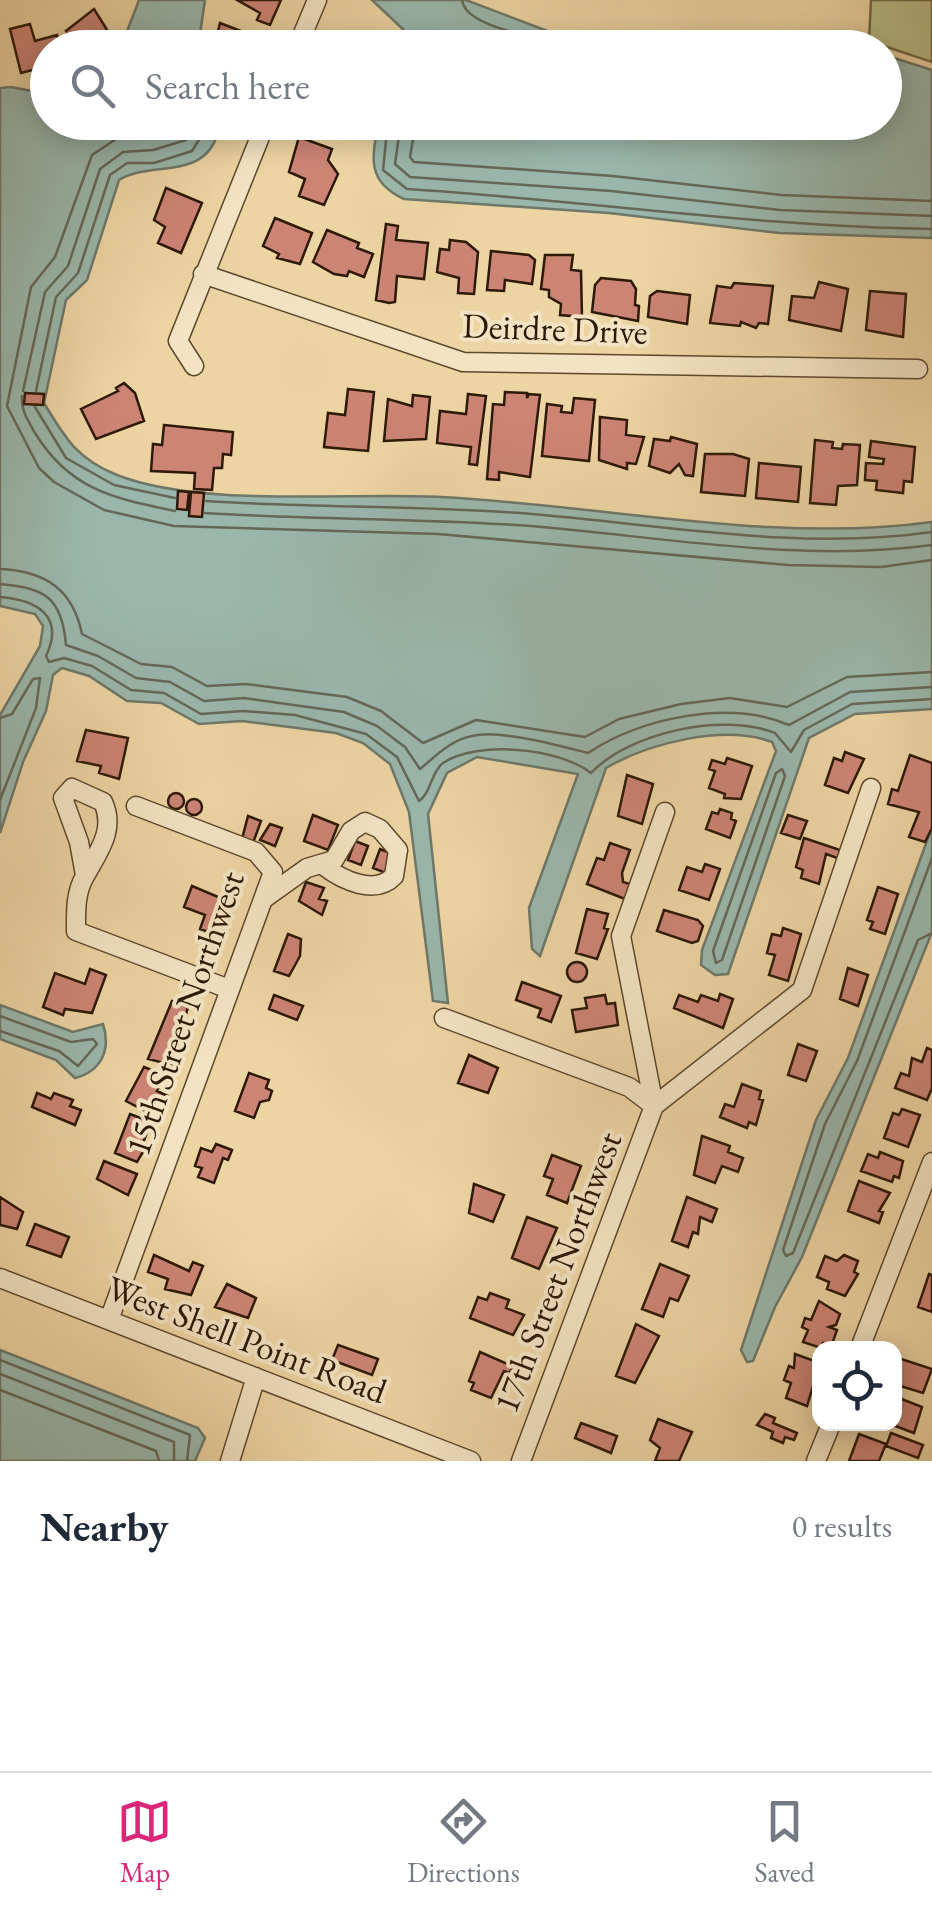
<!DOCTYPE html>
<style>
body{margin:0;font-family:"EB Garamond",serif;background:#f6f6f7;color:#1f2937}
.controls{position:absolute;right:30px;bottom:30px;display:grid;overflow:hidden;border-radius:20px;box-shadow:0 5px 25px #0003}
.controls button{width:90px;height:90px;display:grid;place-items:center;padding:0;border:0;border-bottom:2px solid #e0e1e3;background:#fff;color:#1f2937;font:50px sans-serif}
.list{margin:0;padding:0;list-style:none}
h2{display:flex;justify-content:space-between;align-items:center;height:130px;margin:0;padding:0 40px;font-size:42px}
h2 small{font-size:32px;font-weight:400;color:#747a83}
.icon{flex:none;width:55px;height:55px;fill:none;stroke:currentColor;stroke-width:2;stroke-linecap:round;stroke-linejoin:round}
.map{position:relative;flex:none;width:932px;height:1461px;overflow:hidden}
.search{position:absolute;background:#fff;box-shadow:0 5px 25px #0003;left:30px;right:30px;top:30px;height:110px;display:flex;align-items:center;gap:25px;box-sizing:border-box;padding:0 35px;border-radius:55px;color:#747a83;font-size:38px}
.sheet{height:310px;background:#fff}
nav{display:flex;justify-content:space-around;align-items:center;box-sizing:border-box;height:140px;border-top:2px solid #e0e1e3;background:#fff;font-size:28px;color:#747a83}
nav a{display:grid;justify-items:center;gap:5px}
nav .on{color:#db2777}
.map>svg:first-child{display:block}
</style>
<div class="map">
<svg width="932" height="1461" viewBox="0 0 932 1461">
<rect width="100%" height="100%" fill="#edd4a3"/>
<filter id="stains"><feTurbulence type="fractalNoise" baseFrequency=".002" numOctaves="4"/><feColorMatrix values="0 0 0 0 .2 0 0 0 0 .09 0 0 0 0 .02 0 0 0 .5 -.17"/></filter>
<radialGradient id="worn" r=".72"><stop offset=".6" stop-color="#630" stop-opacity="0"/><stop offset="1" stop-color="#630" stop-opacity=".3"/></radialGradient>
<path fill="#b9bc85" stroke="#736a45" stroke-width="2.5" d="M871,0H932V62L869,41Z"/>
<path fill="#9ab7ac" stroke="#6e7869" stroke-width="2.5" d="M139,0H205L198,47H121Z
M372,0H466L550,32L746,43L809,35L865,47H405L407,33Z
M885,55L932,70V238L779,233L609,213L404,199C367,182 371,158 379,123L884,122Z
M11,87L47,94L48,122L220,123C211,184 152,159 119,180L87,280L66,300L44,403C65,438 77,459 117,475C201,508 349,492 441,497C603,505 770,544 932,522V709L855,714L809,738L728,974L715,975L701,965L702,950L776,751L772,742C724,724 649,743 606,768L540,956L532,949L529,908L578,774L477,757L447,773L428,814L448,1003L433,1001L409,812L390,764L363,743L336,733L242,721L199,724L161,703L127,701L89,676L62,668L53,675L46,711L23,762L0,833V715L40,646L43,626L35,614L0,606V88Z
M932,827V932L802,1257L775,1307L753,1361L747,1362L741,1350L816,1120L848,1058Z
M0,1005L73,1032L103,1024C111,1049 102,1071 75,1078L56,1060L0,1039Z
M0,1350L198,1428L205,1438L195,1461H0Z"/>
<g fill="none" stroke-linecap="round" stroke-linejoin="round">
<path stroke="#646858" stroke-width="2.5" d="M462,0C466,34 582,45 612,48
M181,122L151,135L119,137L92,155L55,257L31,287L7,406L39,468L54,482L104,510L174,526L438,534L788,565L881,567L932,560
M388,122L383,170L407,189C582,200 758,227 932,229
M401,122L395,164L410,177L611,191L780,210L932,216
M416,122L410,157L414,162L613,176L781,195L932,201
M23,391L45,292L68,266L100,169L123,152L153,150L186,140L197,122
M36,391L56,297L78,273L110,175L127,163H154L192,151L210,122
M22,396C21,411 28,420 35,433C70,490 113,498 175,511
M35,407L66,458L114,485L175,498
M206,501C314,508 423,505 532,514C664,525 800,551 932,532
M205,513C314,520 422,518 531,526C663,537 800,563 932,545
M0,569C46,571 73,590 82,634L141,664L172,667L207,686L246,684L347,697L381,711L423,743L476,720L585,737L619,719L681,704L730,698L787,707L847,677L932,672
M0,584C47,588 62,599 66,645L98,656L136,678L170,682L204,701L244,698L344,712L377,726L405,747L420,769C435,757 450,740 472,736C501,729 560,746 588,753C641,718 729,699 789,725L850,692L932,687
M0,597C37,600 65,616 46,656L49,662L64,658L92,666L131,690L164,693L201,714L243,711L295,715L366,734L397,757L419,801C431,793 431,772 443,763C478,740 559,748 591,773C629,733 721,712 775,733L791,752L804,730L852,704L932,699
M0,718L12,714L33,679L40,678L36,708L0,800
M782,769L785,776L722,960L716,963L713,951L776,773Z
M932,858L857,1061L825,1124L783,1250L786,1256L793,1253L918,940L932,933
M0,1016L71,1042L93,1039L97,1044L78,1066L59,1051L0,1031
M0,1360L190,1435L187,1461
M0,1374L174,1442V1461
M0,1390L156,1451L159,1461"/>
</g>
<path fill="#cc8475" stroke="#2d1905" stroke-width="2.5" d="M237,0H281L270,25L257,20L260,13Z
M94,9L109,33L92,48H81L66,31Z
M220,23L264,40L261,48H214Z
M30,24L35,41L57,35L60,48H48V66L21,73L10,29Z
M345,32L378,38L376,48H342Z
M319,122H348L343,136L319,127Z
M299,137L332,149L328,160L338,174L324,205L299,196L305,179L289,172Z
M166,188L202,203L181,253L158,243L165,227L154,220Z
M275,218L312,233L300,264L277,258L279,254L263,246Z
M386,224L398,226L396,240L428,243L424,279L397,276L395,302L389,303L376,300Z
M327,230L359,243L357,248L373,254L364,277L349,271L347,276L334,274L313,262Z
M450,240L466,242L478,252L474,294L458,293L459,278L437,272L440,249L449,250Z
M491,251L529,255L535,260L532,284L505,280L504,291L487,290Z
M545,255H573L571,270L581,271L582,317L560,315L561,304L549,297V290L541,289Z
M601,278L631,281L636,289L635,305L639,306L638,321L592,312L595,285Z
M819,282L848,289L841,331L789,320L792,296L814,298Z
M734,283L773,286L768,324L759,323L756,328L741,322L740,326L710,323L717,286L731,288Z
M657,291L690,295L687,324L648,317L650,296Z
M870,291L906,294L903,337L866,330Z
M124,383L135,393L144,421L96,439L81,409L118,391L116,388Z
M348,389L374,392L368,451L324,447L328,413L345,415Z
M505,392L527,393V398L529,394L540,395L530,477L499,472V480L487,479L493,404L504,405Z
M25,393L44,394L43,405L24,404Z
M468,394L486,396L477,465L469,464L471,447L437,443L440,411L466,414Z
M413,395L430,397L426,439L384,441L388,399L412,406Z
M574,398L595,400L589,461L542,456L547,404L562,406L561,412L572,413Z
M600,417L627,420L626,435L644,437L636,464L627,463V469L599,460Z
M164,425L233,432L231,455L223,454L222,468H214L212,490L194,489L195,473L151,471L153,444L162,445Z
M671,437L697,444L693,476L685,475L679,464L670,473L649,466L654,439L670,441Z
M815,440L833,442L832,448L842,449L843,444L860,445L857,485L838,486L836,505L810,503Z
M871,441L915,447L912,482L904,481L903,493L876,490L877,481L865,480L866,463L883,464L884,459L869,457Z
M705,454H733L749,459L745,496L701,492Z
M759,463L801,467L798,502L756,498Z
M178,491L189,492L187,510L177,509Z
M191,492L204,493L202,517L189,516Z
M86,730L128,738L119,779L99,773L101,766L77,761Z
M845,752L864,759L848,793L825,785L834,758L842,761Z
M910,755L932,763V828L925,842L909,837L919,812L888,804L892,789L898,791Z
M727,758L752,766L741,799L724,798L725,794L709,788L715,771L709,769L712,760L725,764Z
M627,775L653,784L642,824L618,816Z
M168 801a8 8 0 1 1 16 0a8 8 0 1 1-16 0Z
M186 807a8 8 0 1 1 16 0a8 8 0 1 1-16 0Z
M720,809L732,813L731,819L736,821L730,838L706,829L712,812L718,814Z
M313,815L338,825L328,850L304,841Z
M788,815L807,821L800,839L781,833Z
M248,816L261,821L253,843L242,839Z
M270,824L282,828L275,846L260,840Z
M804,838L843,851L840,859L826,854L819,884L801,878L803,870L796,867Z
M355,841L368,846L361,865L348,860Z
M610,843L630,850L622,873L623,882L630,884L625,899L587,884L597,858L604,860Z
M380,849L393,854L386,873L373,868Z
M705,864L720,869L709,900L679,890L687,867L702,872Z
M306,882L324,888L319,899L327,901L322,915L299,901Z
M192,886L230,902L217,935L200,929L205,915L184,907Z
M878,887L898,894L885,934L870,929L873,922L867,920Z
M587,909L608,914L604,928L608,929L597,959L576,953Z
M664,910L698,920L703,926L698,941L692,943L657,931Z
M783,928L801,934L788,981L769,975L775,955L767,953L772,934L781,936Z
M288,934L301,939L300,956L289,976L274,971Z
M567 972a10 10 0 1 1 20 0a10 10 0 1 1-20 0Z
M848,968L868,975L858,1006L840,999Z
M90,969L106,975L92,1013L65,1009L63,1015L43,1007L55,973L85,984Z
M522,982L561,996L551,1022L538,1017L541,1009L516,1000Z
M720,994L733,999L723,1028L674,1008L679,995L698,1002L701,995L718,1001Z
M274,995L303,1006L297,1020L269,1009Z
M605,995L607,1004L615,1003L618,1025L576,1032L572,1010L587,1008L585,998Z
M172,1001L188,1007L172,1065L148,1059Z
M798,1044L817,1051L806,1081L788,1075Z
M927,1048L932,1050V1088L927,1100L895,1088L901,1073L909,1076L912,1058L922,1062Z
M469,1055L498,1068L488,1093L458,1083Z
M144,1067L164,1075L157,1091L168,1096L164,1105L154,1101L149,1113L126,1101Z
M249,1073L269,1080L266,1088L272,1091L269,1100L260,1102L254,1118L235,1111Z
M742,1084L761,1091L759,1099L763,1100L756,1125L749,1122L747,1128L720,1117L725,1104L734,1107Z
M37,1093L51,1099L54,1093L73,1100L70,1106L81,1110L75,1125L32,1107Z
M902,1109L920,1115L908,1147L884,1138L893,1113L899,1115Z
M130,1114L151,1122L143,1143L147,1145L137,1162L115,1153Z
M702,1136L730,1146L728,1152L743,1158L738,1172L722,1166L715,1183L694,1175Z
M216,1144L232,1150L228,1160L223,1158L214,1183L198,1177L202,1168L195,1166L201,1148L212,1152Z
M880,1152L903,1161L899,1178L894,1176L892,1182L861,1171L868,1154L878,1158Z
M552,1155L581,1166L567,1203L547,1195L553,1179L544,1176Z
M104,1161L137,1174L128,1195L97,1179Z
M859,1181L890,1193L879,1211L883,1212L879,1223L848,1211Z
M474,1184L504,1195L493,1222L469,1213Z
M0,1197L23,1212L17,1229L0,1225Z
M687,1197L717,1209L712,1222L700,1217L698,1234L693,1232L688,1247L672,1241Z
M527,1217L557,1228L539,1269L512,1258Z
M35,1224L69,1237L61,1257L27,1245Z
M154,1255L189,1271L193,1262L203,1266L191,1295L165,1289L168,1279L148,1272Z
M844,1255L858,1261L854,1272L858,1274L845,1296L827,1289L829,1282L817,1277L825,1256L837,1261Z
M660,1264L689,1276L678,1301L670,1298L663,1317L642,1309Z
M929,1274L932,1275V1312L918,1307Z
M227,1284L256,1298L248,1318L215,1307Z
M490,1293L509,1300L506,1308L524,1315L513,1335L470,1318L478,1297L487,1300Z
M819,1301L840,1314L836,1325L829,1327L837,1330L831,1347L823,1343L821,1348L803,1342L808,1330L802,1327L805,1318L811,1320Z
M636,1324L659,1336L635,1383L616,1376Z
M338,1345L378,1359L372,1375L332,1360Z
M480,1352L512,1366L510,1373L504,1371L491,1398L471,1390L474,1383L469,1381Z
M795,1354L820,1363L807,1406L786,1398L791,1383L784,1380L789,1366L794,1368Z
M895,1357L932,1369L923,1393L894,1384Z
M894,1396L922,1407L914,1433L890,1424H894Z
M765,1414L775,1418L773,1423L797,1433L794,1440L785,1437L783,1443L771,1438L773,1432L757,1425Z
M658,1419L692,1432L679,1461H655L660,1448L650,1440Z
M581,1423L617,1436L611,1453L575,1438Z
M891,1433L923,1445L918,1458L886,1446Z
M859,1434L886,1444L879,1461H849Z"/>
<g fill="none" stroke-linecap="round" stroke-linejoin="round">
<g stroke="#5d482c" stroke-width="21">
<path id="minor" d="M297,48L317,0
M203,274L463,362L918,369
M194,366L178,341L266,122
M85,875L79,842L63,798L72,788L103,802C116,830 98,852 85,876C75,893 76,912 76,931L229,989
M265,898L307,868L334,860L351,831L365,822L380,829L398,850L394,876C375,896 342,880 324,866
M444,1018L629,1087L654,1106
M654,1106L802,990L871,788
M654,1106L621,936L665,812
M0,1278L471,1461
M109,1320L273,872L256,852L136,806
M860,1348L932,1162
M230,1461L256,1377
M521,1461L654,1106
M816,1461L831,1424"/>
</g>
<use href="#minor" stroke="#f3e3c3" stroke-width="18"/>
</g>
<g text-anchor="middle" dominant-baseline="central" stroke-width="8" stroke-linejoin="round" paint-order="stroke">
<g font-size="35" fill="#2d1905" stroke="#f3e3c3">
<text transform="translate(555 328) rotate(2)">Deirdre Drive</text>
<text transform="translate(184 1013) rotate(-71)">15th Street Northwest</text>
<text transform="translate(557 1272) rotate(-69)">17th Street Northwest</text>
<text transform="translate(247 1339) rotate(21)">West Shell Point Road</text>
</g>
</g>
<rect width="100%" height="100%" filter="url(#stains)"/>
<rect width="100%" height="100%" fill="url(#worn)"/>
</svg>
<div class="controls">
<button><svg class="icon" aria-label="locate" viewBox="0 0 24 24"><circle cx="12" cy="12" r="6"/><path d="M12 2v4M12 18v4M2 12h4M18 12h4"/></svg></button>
</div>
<div class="search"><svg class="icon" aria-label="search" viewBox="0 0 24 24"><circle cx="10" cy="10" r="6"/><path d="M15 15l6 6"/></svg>Search here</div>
</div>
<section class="sheet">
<h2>Nearby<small>0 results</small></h2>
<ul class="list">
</ul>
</section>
<nav>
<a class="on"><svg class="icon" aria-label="map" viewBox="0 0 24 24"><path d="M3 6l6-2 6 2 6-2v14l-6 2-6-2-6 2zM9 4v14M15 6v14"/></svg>Map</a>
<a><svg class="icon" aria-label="directions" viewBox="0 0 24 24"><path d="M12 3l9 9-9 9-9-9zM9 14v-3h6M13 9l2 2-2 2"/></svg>Directions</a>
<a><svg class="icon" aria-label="saved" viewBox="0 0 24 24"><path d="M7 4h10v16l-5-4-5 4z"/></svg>Saved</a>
</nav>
